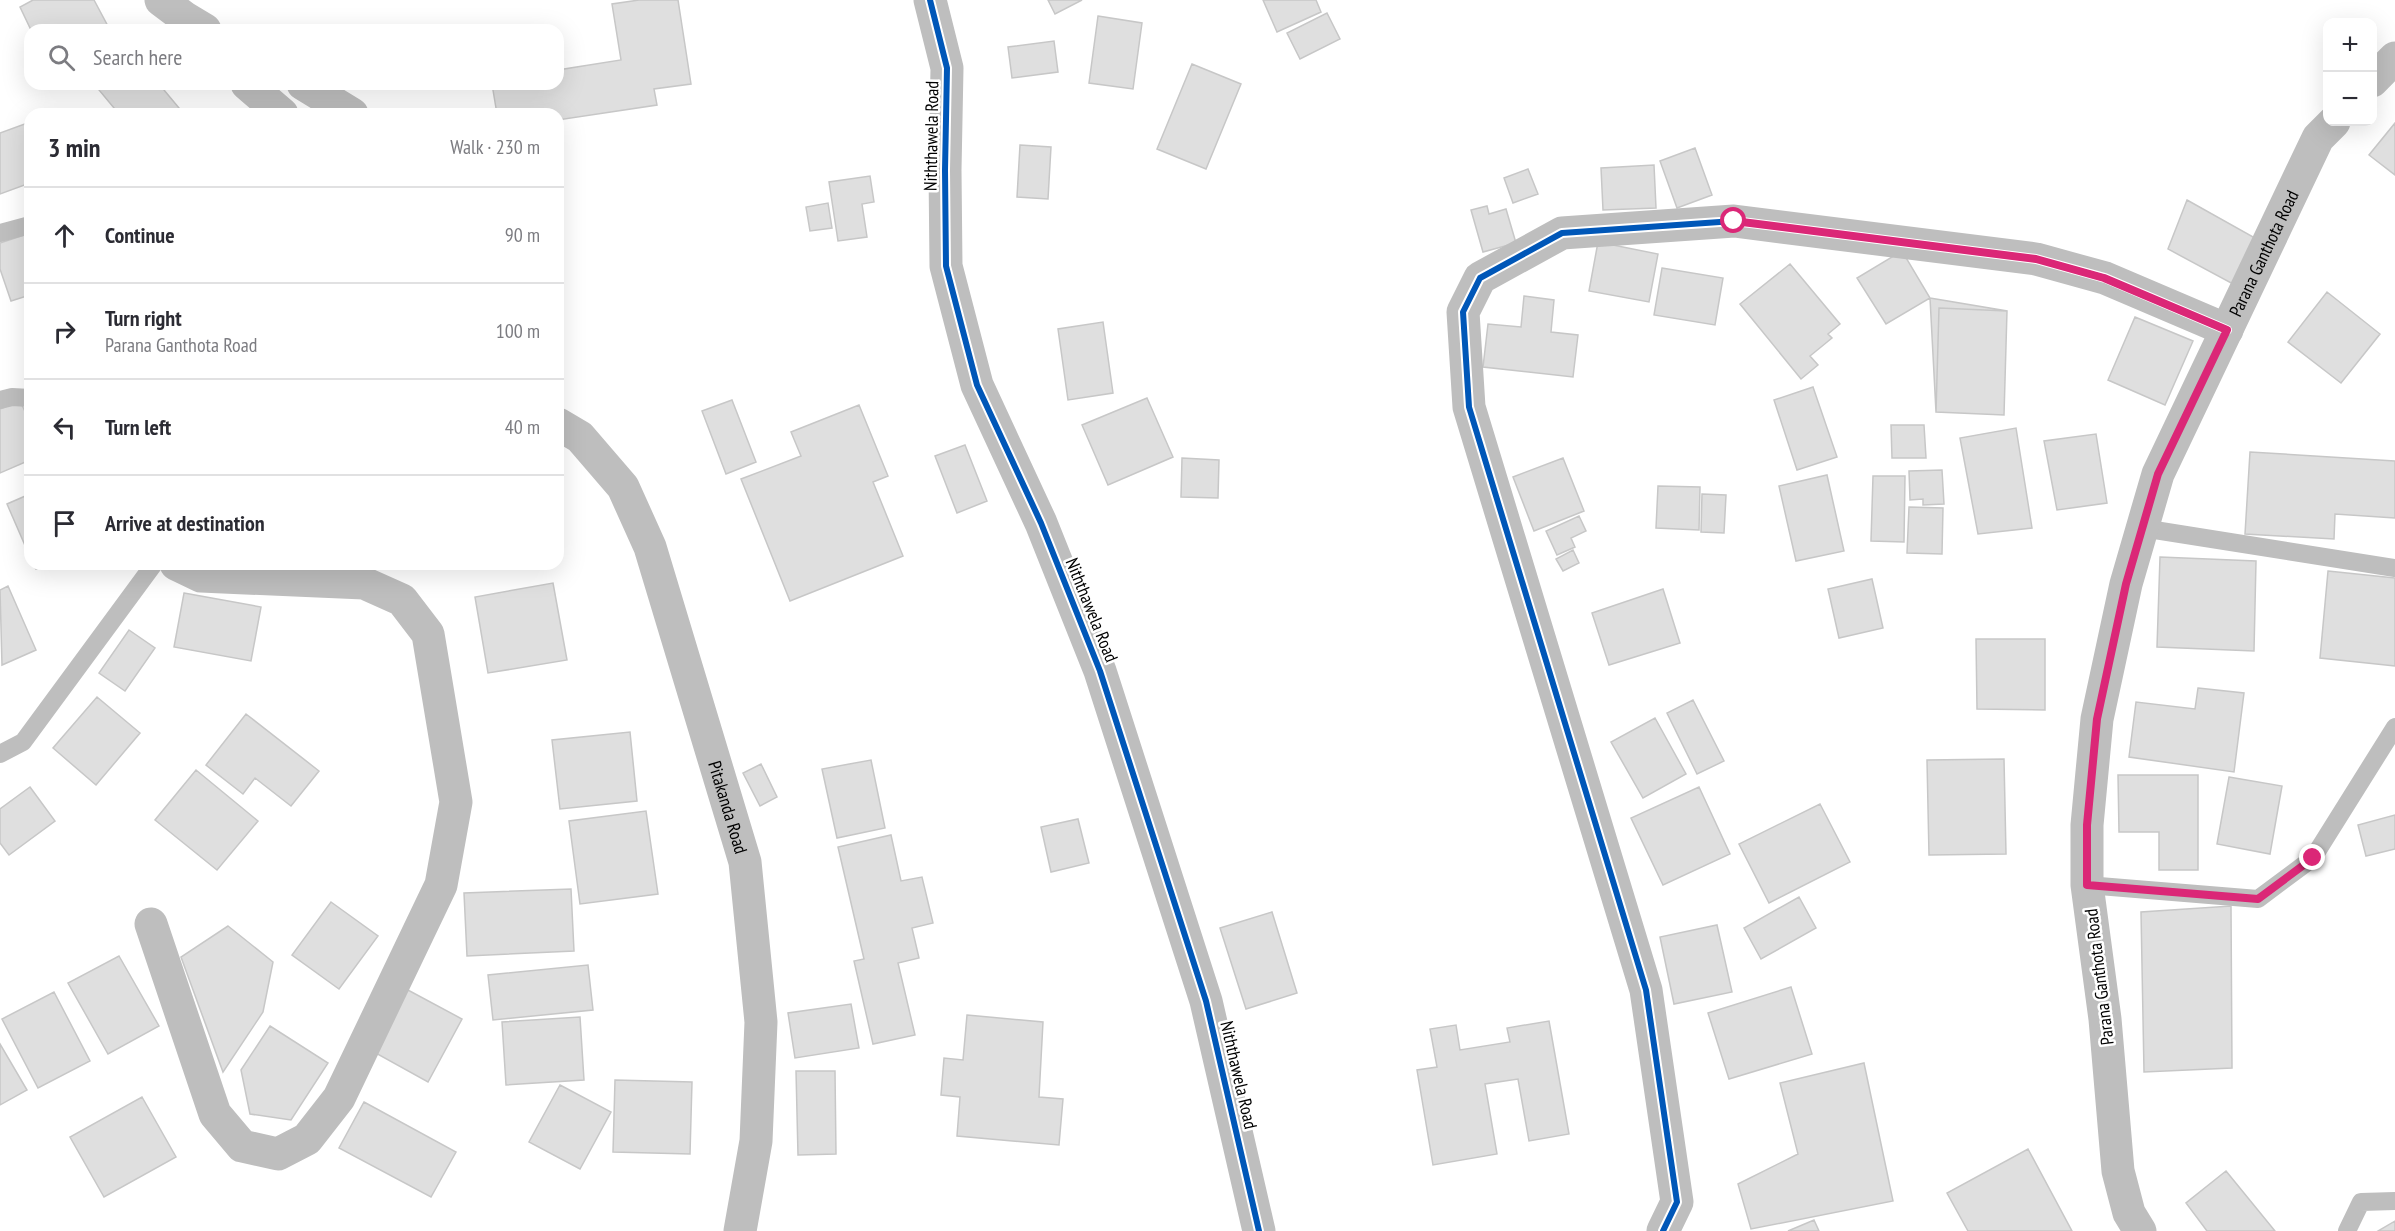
<!DOCTYPE html>
<meta charset="utf-8">
<style>
body{margin:0;font-family:"PT Sans Narrow",sans-serif;background:#f2f2f3;color:#2b2b33}
.controls{position:absolute;right:18px;top:18px;display:grid;overflow:hidden;border-radius:12px;box-shadow:0 6px 24px #0002}
.controls button{width:54px;height:54px;display:grid;place-items:center;padding:0;border:0;border-bottom:2px solid #e1e1e2;background:#fff;color:#2b2b33;font:30px sans-serif}
.stop{position:absolute;width:18px;height:18px;margin:-14px;border:4px solid #db2777;border-radius:50%;background:#fff}
.stop.end{background:#db2777;border-color:#fff;box-shadow:0 2px 6px #0008}
.list{margin:0;padding:0;list-style:none}
h2{display:flex;justify-content:space-between;align-items:center;height:78px;margin:0;padding:0 24px;font-size:26px}
h2 small{font-size:20px;font-weight:400;color:#7c7c81}
.list li{display:grid;grid-template-columns:39px 1fr auto;gap:18px;align-items:center;box-sizing:border-box;height:96px;padding:0 24px;border-top:2px solid #e1e1e2}
.list b{display:block;font-size:22px;white-space:nowrap}
.list p{margin:0;font-size:20px;white-space:nowrap;color:#7c7c81}
.list em{font-size:20px;font-style:normal;color:#7c7c81}
.icon{flex:none;width:33px;height:33px;fill:none;stroke:currentColor;stroke-width:2;stroke-linecap:round;stroke-linejoin:round}
.map{position:relative;flex:none;width:2395px;height:1231px;overflow:hidden}
.search{position:absolute;background:#fff;box-shadow:0 6px 24px #0002;left:24px;top:24px;width:540px;height:66px;display:flex;align-items:center;gap:15px;box-sizing:border-box;padding:0 21px;border-radius:18px;color:#7c7c81;font-size:22px}
.panel{position:absolute;background:#fff;box-shadow:0 6px 24px #0002;left:24px;top:108px;width:540px;height:462px;border-radius:18px}
.map>svg:first-child{display:block}
</style>
<div class="map">
<svg width="2395" height="1231" viewBox="0 0 2395 1231">
<rect width="100%" height="100%" fill="#fff"/>
<path fill="#dfdfdf" stroke="#c7c7c7" stroke-width="1.5" d="M33,0H94L110,30H31L20,7Z
M639,0H678L691,84L654,89L657,105L558,120V114H497L492,84H558V70L621,60L612,4Z
M1048,0H1082L1055,14Z
M1263,0H1316L1321,12L1277,32Z
M1327,13L1340,39L1300,59L1287,33Z
M1098,16L1142,23L1133,89L1089,83Z
M1054,41L1058,72L1012,78L1008,47Z
M1192,64L1241,84L1206,169L1157,149Z
M107,84H159L184,114H119L99,90Z
M30,122V183L0,194V133Z
M2395,123V175L2369,155Z
M1020,145L1051,147L1048,199L1017,197Z
M1695,148L1712,195L1677,208L1660,161Z
M1654,165L1656,208L1603,210L1601,168Z
M1528,169L1538,194L1513,203L1504,178Z
M870,176L874,202L862,204L867,237L838,241L829,182Z
M2187,200L2255,238L2233,284L2168,249Z
M828,203L832,228L810,231L806,207Z
M1487,206L1489,214L1506,209L1516,243L1483,252L1471,210Z
M30,233V295L11,301L0,269V243Z
M1598,242L1658,254L1649,302L1589,291Z
M1902,251L1930,298L1886,324L1857,278Z
M1790,264L1840,324L1828,334L1832,338L1810,356L1818,365L1801,379L1740,304Z
M1662,268L1723,278L1715,325L1654,315Z
M2327,292L2380,334L2341,383L2288,342Z
M1524,296L1554,300L1551,332L1578,335L1573,377L1483,367L1488,324L1521,327Z
M1930,298L2007,311L2004,415L1936,412Z
M1939,308L2007,311L2004,415L1936,412Z
M2135,317L2193,341L2165,405L2108,380Z
M1103,322L1113,393L1068,400L1058,329Z
M1813,387L1837,457L1797,470L1774,400Z
M1147,398L1173,457L1108,485L1082,425Z
M732,400L756,462L726,474L702,411Z
M20,401L30,422V460L0,473V409Z
M859,405L888,476L873,482L903,556L790,601L741,479L801,456L791,432Z
M1891,425H1924L1926,458H1892Z
M2016,428L2032,528L1978,534L1960,438Z
M2096,434L2107,503L2057,510L2044,441Z
M965,445L987,501L957,513L935,456Z
M2250,452L2395,461V518L2335,514L2334,539L2245,534Z
M1182,458L1219,460L1218,498L1181,497Z
M1563,458L1584,511L1534,531L1513,477Z
M1942,470L1944,504L1923,505V499L1910,500L1909,471Z
M1827,475L1844,551L1796,561L1779,486Z
M1873,476H1905L1904,542L1871,541Z
M1658,486L1700,487L1699,530L1656,528Z
M30,494V557L7,504Z
M1702,494L1726,495L1724,533L1701,532Z
M1909,507L1943,508L1942,554L1907,553Z
M1579,516L1586,531L1571,538L1575,547L1557,555L1546,531Z
M1573,550L1579,563L1563,571L1556,559Z
M2160,557L2256,561L2254,651L2157,647Z
M33,564H48L36,569Z
M2328,571L2395,578V666L2320,658Z
M1872,579L1883,628L1839,638L1828,589Z
M553,583L567,660L488,673L475,597Z
M8,586L36,650L2,665L0,590Z
M1663,589L1680,643L1609,665L1592,613Z
M184,593L261,607L251,661L174,647Z
M129,630L155,648L125,691L99,673Z
M1976,639H2045V710L1977,709Z
M2198,688L2244,693L2234,772L2129,757L2136,702L2195,709Z
M97,697L140,733L96,785L53,748Z
M1693,700L1724,761L1697,774L1667,713Z
M246,714L319,771L291,806L255,778L243,794L206,765Z
M1655,718L1686,774L1643,798L1611,742Z
M630,732L637,801L560,809L552,740Z
M2004,759L2006,854L1929,855L1927,760Z
M871,760L885,828L837,838L822,769Z
M761,764L777,797L760,806L743,773Z
M196,770L258,821L217,870L155,820Z
M2118,775H2198V870H2159V832H2119Z
M2229,777L2282,786L2270,854L2217,844Z
M30,787L55,821L9,855L0,843V809Z
M1699,787L1730,854L1663,885L1631,818Z
M1820,804L1850,862L1769,903L1739,844Z
M646,811L658,894L580,904L569,821Z
M2395,815V849L2366,856L2358,825Z
M1078,819L1089,863L1051,872L1041,827Z
M891,835L901,881L922,877L933,923L912,928L919,958L898,963L915,1035L873,1044L854,961L864,959L838,847Z
M571,889L574,951L467,956L464,893Z
M1799,897L1816,928L1761,959L1744,928Z
M331,902L378,936L339,989L292,955Z
M2231,906L2232,1068L2144,1072L2141,912Z
M1272,912L1297,993L1246,1009L1220,928Z
M1717,925L1732,992L1674,1004L1660,937Z
M228,926L273,962L263,1012L223,1072L181,957Z
M119,956L159,1026L108,1054L68,983Z
M588,965L593,1010L493,1020L488,975Z
M1791,987L1812,1054L1729,1079L1708,1013Z
M406,989L462,1019L428,1082L372,1051Z
M54,992L90,1061L38,1088L2,1019Z
M851,1004L859,1048L795,1058L788,1013Z
M967,1015L1043,1022L1039,1097L1063,1099L1059,1145L957,1136L960,1097L941,1095L944,1058L963,1060Z
M580,1017L584,1080L506,1085L502,1022Z
M1549,1021L1569,1134L1529,1141L1518,1079L1485,1084L1497,1154L1433,1165L1417,1070L1437,1067L1430,1029L1456,1025L1460,1050L1510,1042L1507,1028Z
M270,1026L328,1063L291,1120L250,1114L241,1070Z
M0,1044L27,1090L0,1105Z
M1864,1063L1893,1201L1751,1229L1738,1184L1798,1154L1780,1083Z
M796,1071H835L836,1154L798,1155Z
M615,1080L692,1082L690,1154L613,1152Z
M560,1085L611,1112L580,1169L529,1142Z
M142,1097L176,1157L104,1197L70,1137Z
M364,1102L456,1152L431,1197L339,1148Z
M2028,1149L2072,1231H1968L1947,1193Z
M2226,1171L2275,1231H2207L2186,1203Z
M1814,1220L1819,1231H1788Z
M2395,1221V1231H2378Z"/>
<g fill="none" stroke-linecap="round" stroke-linejoin="round">
<path stroke="#bebebe" stroke-width="18" d="M0,233L30,225
M0,400L12,397L30,398
M2142,528L2395,568
M0,754L23,742L154,564
M2087,885L2258,899L2313,858L2395,727
M2347,1231L2361,1202L2395,1201"/>
<g stroke="#bebebe" stroke-width="33">
<path d="M161,0L185,18L205,30"/>
<path d="M930,0L947,68L945,170L946,266L977,385L1041,523L1100,671L1206,1001L1259,1231"/>
<path d="M247,84L282,114"/>
<path d="M303,84L352,114"/>
<path id="s1" d="M558,424L580,437L623,487L650,547L745,862L761,1022L756,1141L740,1231"/>
<path d="M151,924L215,1114L242,1146L278,1154L307,1139L339,1098L441,885L456,802L428,634L402,600L364,583L201,576L176,564"/>
<path d="M1663,1231L1677,1202L1646,990L1469,407L1463,312L1480,278L1562,233L1734,221L2036,259L2105,278L2227,330"/>
</g>
<g stroke="#bebebe" stroke-width="33">
<path d="M2372,81L2395,58"/>
<path id="s2" d="M2140,1231L2129,1213L2118,1171L2105,1019L2087,885V825L2097,719L2126,584L2158,474L2318,138L2334,122"/>
</g>
<g stroke="#fff" stroke-width="10">
<path id="cycleway" d="M930,0L947,68L945,170L946,266L977,385L1041,523L1100,671L1206,1001L1259,1231
M1663,1231L1677,1202L1646,990L1469,407L1463,312L1480,278L1562,233L1734,221L2036,259L2105,278L2227,330"/>
</g>
<use href="#cycleway" stroke="#0057b8" stroke-width="6"/>
</g>
<g fill="none" stroke-linecap="round" stroke-linejoin="round">
<path stroke="#db2777" stroke-width="8" d="M1734,221L2036,259L2104,278L2227,330L2158,474L2126,584L2097,719L2087,825V885L2258,899L2313,858"/>
</g>
<g text-anchor="middle" dominant-baseline="central" stroke-width="5" stroke-linejoin="round" paint-order="stroke">
<g font-size="18" fill="#000" stroke="#fff">
<text transform="translate(931 136) rotate(-89)">Niththawela Road</text>
<text stroke="none"><textPath href="#s2" startOffset="1016">Parana Ganthota Road</textPath></text>
<text transform="translate(1092 610) rotate(68)">Niththawela Road</text>
<text stroke="none"><textPath href="#s1" startOffset="429">Pitakanda Road</textPath></text>
<text transform="translate(2099 977) rotate(-97)">Parana Ganthota Road</text>
<text transform="translate(1239 1075) rotate(77)">Niththawela Road</text>
</g>
</g>
</svg>
<div class="controls">
<button>+</button>
<button>−</button>
</div>
<div class="stop" style="left:1734px;top:221px"></div>
<div class="stop end" style="left:2313px;top:858px"></div>
<div class="search"><svg class="icon" aria-label="search" viewBox="0 0 24 24"><circle cx="10" cy="10" r="6"/><path d="M15 15l6 6"/></svg>Search here</div>
<section class="panel">
<h2>3 min<small>Walk · 230 m</small></h2>
<ul class="list">
<li><svg class="icon" aria-label="ahead" viewBox="0 0 24 24"><path d="M12 20V5M6 11l6-6 6 6"/></svg><div><b>Continue</b></div><em>90 m</em></li>
<li><svg class="icon" aria-label="right" viewBox="0 0 24 24"><path d="M7 20v-9h11M14 6l5 5-5 5"/></svg><div><b>Turn right</b><p>Parana Ganthota Road</p></div><em>100 m</em></li>
<li><svg class="icon" aria-label="left" viewBox="0 0 24 24"><path d="M17 20v-9H6M10 6l-5 5 5 5"/></svg><div><b>Turn left</b></div><em>40 m</em></li>
<li><svg class="icon" aria-label="arrive" viewBox="0 0 24 24"><path d="M6 21V4h12l-3 4 3 4H6"/></svg><div><b>Arrive at destination</b></div></li>
</ul>
</section>
</div>
